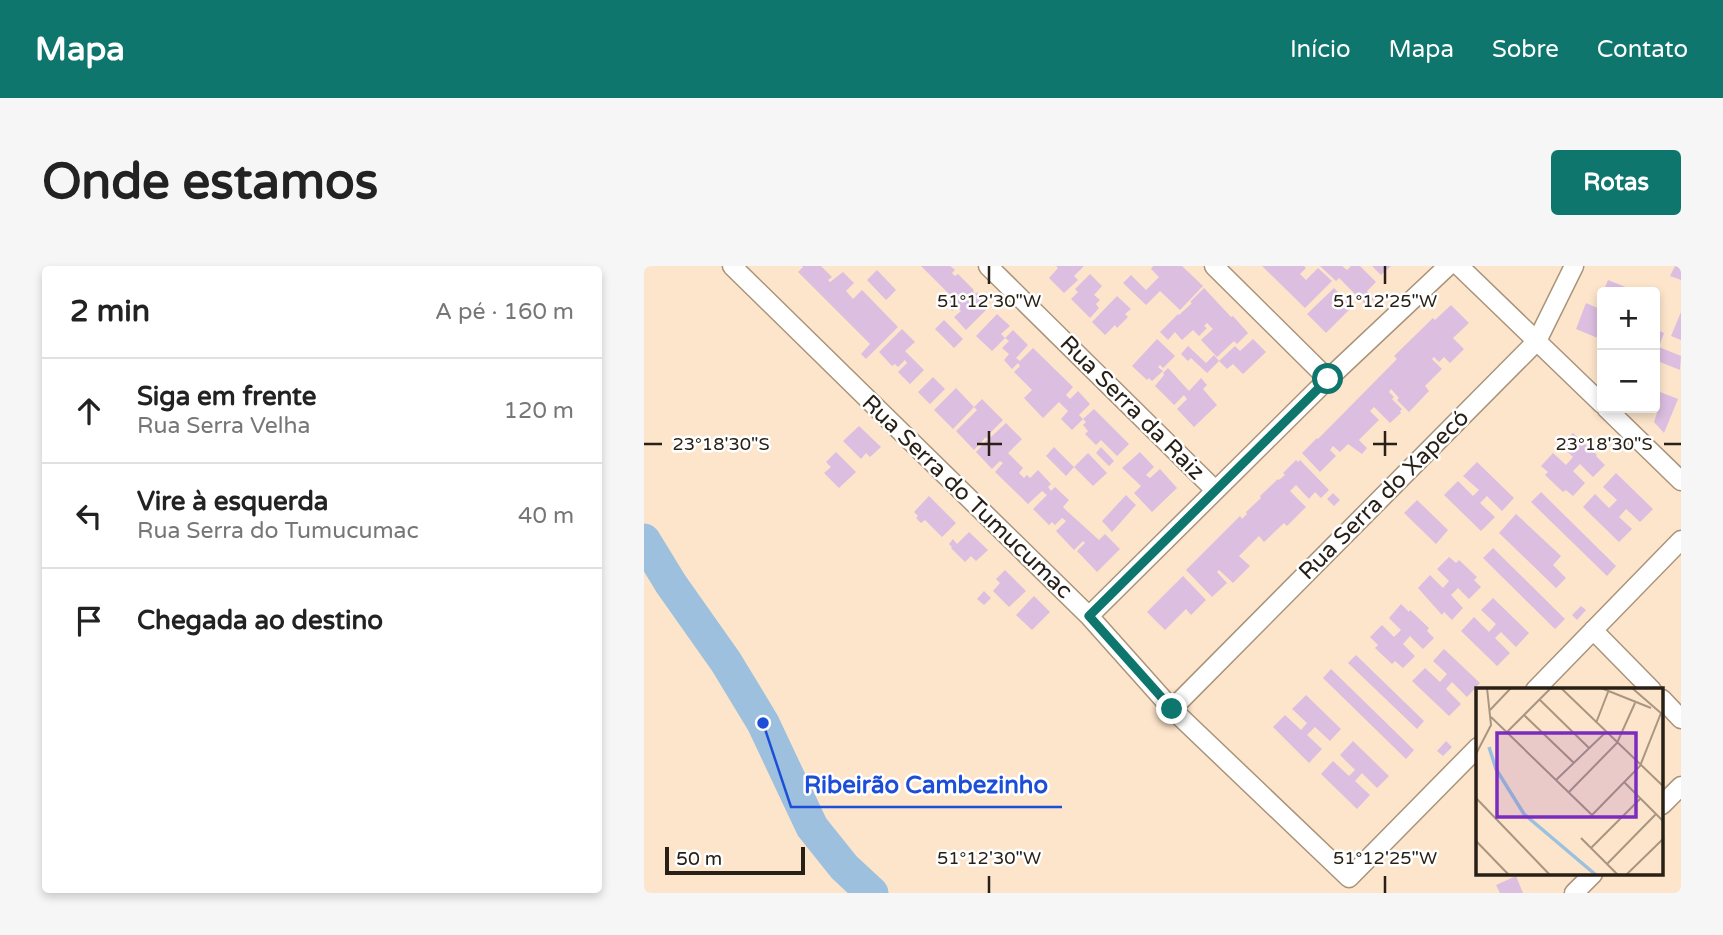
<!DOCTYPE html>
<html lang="pt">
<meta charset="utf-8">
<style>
body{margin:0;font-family:"Varela Round",sans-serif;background:#f6f6f6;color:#222}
.controls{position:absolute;right:21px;top:21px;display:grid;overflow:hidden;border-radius:7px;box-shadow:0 4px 10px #0003}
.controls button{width:63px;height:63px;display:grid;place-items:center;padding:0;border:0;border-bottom:2px solid #e0e0e0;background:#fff;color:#222;font:35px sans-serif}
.scale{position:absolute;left:21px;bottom:18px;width:140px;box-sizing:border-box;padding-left:7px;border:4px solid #282016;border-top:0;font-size:19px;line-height:24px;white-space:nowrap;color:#282016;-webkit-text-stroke:5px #fff;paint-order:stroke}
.stop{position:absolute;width:21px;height:21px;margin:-16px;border:5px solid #0f766e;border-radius:50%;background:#fff}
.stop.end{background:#0f766e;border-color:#fff;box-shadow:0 2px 7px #0008}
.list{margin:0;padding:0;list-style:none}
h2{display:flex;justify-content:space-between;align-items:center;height:91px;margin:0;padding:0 28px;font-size:30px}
h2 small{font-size:23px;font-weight:400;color:#767676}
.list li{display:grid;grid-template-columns:46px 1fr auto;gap:21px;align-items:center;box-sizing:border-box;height:105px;padding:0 28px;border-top:2px solid #e0e0e0}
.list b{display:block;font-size:26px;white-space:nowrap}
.list p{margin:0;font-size:23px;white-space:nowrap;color:#767676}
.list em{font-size:23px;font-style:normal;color:#767676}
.icon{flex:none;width:38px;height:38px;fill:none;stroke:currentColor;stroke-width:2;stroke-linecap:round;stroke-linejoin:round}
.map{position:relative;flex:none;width:1037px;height:627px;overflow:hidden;border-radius:7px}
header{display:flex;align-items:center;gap:42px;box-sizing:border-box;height:98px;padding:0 35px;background:#0f766e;color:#fff}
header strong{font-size:33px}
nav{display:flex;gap:38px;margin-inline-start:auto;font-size:24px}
.intro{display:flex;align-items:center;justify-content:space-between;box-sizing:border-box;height:168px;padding:0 42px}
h1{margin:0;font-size:49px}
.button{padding:18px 32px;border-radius:7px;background:#0f766e;color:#fff;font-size:24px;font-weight:700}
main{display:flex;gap:42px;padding:0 42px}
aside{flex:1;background:#fff;border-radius:7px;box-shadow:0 4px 10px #0003}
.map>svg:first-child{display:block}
</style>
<header>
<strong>Mapa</strong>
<nav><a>Início</a><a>Mapa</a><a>Sobre</a><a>Contato</a></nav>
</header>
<div class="intro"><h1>Onde estamos</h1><a class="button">Rotas</a></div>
<main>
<aside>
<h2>2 min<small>A pé · 160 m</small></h2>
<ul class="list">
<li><svg class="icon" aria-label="ahead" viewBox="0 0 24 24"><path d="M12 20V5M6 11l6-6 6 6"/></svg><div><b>Siga em frente</b><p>Rua Serra Velha</p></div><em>120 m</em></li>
<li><svg class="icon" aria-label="left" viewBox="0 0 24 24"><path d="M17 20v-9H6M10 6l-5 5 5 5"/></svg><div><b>Vire à esquerda</b><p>Rua Serra do Tumucumac</p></div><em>40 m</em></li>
<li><svg class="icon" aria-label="arrive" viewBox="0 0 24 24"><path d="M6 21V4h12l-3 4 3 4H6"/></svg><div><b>Chegada ao destino</b></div></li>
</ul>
</aside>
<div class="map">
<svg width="1037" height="627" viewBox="0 0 1037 627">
<rect width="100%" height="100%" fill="#fde5cb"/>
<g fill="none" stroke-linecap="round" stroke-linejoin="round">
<path stroke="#9cc0dd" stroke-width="33" d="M0,274L27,318L82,396L119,457L168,561L200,601L228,627"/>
</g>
<path fill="#dcbee0" d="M158,0H177L188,11L184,14L186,16L199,6L210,17L202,25L209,33L218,24L254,61L222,93L217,88L226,78L154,6L159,1Z
M277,0H306L311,4L308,7L311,10L314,8L330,24L329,25L332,28L333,26L346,40L322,64L310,51L317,45L313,41L308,45L300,37L307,30Z
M412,0H440L430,10L434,14L420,27L405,12L414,2Z
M509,0H538L559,20L536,44L516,25L502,39L479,17L487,9L502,24L515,11L507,3Z
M618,0H660L662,2L656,8L662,14L674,2L688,15L661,42Z
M676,0H698L703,4L707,0H716L732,16L723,25L730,33L723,40L695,12L692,15Z
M728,0H747L737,9Z
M1031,0H1037V14L1026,10Z
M233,4L252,24L242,34L223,14Z
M446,8L458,20L450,29L456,34L452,38L455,42L446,52L427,33L434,26L431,23Z
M964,14L989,24L988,26H959Z
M560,22L587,51L589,50L604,67L593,78L590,75L573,91L557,74L569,63L563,57L560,60L563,62L555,70L549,64L538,74L531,66L524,74L516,66L534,48L535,49L548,37L546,36Z
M690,22L708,41L682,67L663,48Z
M473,30L487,43L481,48L484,51L473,62L471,59L461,69L448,56Z
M942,37L958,44V67L956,73L932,63Z
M807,39L825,57L809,72L820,83L806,97L800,91L795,96L790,91L788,93L798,103L781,120L785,125L765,146L753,134L755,132L747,123L745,126L750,131L748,133L758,143L756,145L757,147L746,157L730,141L726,145L735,154L715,174L723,182L718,188L704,178L696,186L689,180L686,184L692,190L676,206L658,187L673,172L674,173L753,93L750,90L789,52L791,54Z
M1037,46V74L1027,70Z
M353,48L366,60L357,68L361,72L348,85L332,70Z
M300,54L319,73L310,82L291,63Z
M258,63L271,76L261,85L280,104L266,118L254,106L263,97L261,94L254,101L251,98L248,100L235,86Z
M1011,63L1020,67L1015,81L1037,90L1036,104L1011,94Z
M369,64L384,79L372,92L376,95L389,82L429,121L422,129L426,133L434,125L446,138L435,149L439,153L450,143L485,178L473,190L457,174L452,179L441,168L444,165L439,159L442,156L439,153L428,164L417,153L424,145L415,136L399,152L380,132L388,124L370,106L376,100L374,97L368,103L360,94L365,88L358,82L365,75L361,72Z
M513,73L531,90L519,102L516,99L514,101L519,105L508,115L505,112L503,114L488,100Z
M609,73L622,86L599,108L589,98L583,103L575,95L563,107L547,92L544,95L537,88L544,80L562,97L570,89L575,95L591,80L596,85Z
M524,102L545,125L557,112L563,119L559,123L573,139L550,161L533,143L543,133L540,129L530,139L511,120L520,109L519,107Z
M289,111L301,123L286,138L274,126Z
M312,122L330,141L309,163L290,144Z
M1011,124L1034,133L1020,167L1010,156L1016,138L1011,136Z
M338,133L359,154L345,168L347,171L362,157L378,173L364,187L379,202L375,207L380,212L383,209L386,212L394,204L407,218L404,221L407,225L411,221L425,234L419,241L424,246L455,274L461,268L476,283L453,306L433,285L441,277L439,275L430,284L412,265L422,255L418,252L411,259L408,256L405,259L389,243L403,229L398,225L384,238L351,206L359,197L356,195L348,203L332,186L344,173L342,171L330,184L312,165L333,144L330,141Z
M215,160L237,181L226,191L222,187L217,193L199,175Z
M929,167L953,189L952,190L961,199L949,211L936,198L929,205L941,217L929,230L922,224L919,226L901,209L904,206L897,200L909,187L922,199L929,191L916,179Z
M410,181L430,201L444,187L463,207L449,220L430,201L422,210L402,190Z
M457,181L470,195L465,200L452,187Z
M192,186L212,206L195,222L180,207L187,201L182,196Z
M496,186L510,201L502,209L506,212L516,203L533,222L508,246L490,227L497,220L478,202Z
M652,194L654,196L656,194L685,224L677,232L671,226L665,233L652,219L646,225L662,241L643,260L640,257L620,276L615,270L595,290L606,300L589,317L575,304L573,306L583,317L568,331L542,304L596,250L598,253L603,248L602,246L617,232L616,230L634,213L635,214L641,209L639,207Z
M833,196L870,232L858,245L843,230L836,237L851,251L837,265L800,229L814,215L829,230L835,224L819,210Z
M972,207L1009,243L996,256L982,243L975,251L988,263L975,276L939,241L951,228L965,242L973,234L959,221Z
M897,226L972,300L963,310L887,236Z
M689,227L696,234L690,240L683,233Z
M482,229L492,239L468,266L458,255Z
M285,230L312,257L298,271L281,254L277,257L272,252L274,250L270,246Z
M773,234L804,264L792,278L760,247Z
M872,248L917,290L909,299L922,312L912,322L855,267Z
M325,266L344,284L332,295L327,290L321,296L307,282L308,281L305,278L309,273L313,278Z
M849,282L921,353L911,363L839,292Z
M805,291L812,297L815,294L833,311L830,314L837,321L825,333L814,322L807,329L819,342L808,354L800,346L798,349L774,322L786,309L799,322L805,315L793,303Z
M361,304L382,325L365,341L349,325L356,317L352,313Z
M539,310L562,334L547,349L542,343L521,364L503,346Z
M340,325L347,332L340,339L333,333Z
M390,330L406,346L388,364L372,349Z
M849,332L885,367L872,381L857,366L851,372L866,387L853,400L817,365L830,351L845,366L852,358L837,344Z
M757,338L765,346L766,344L785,362L783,365L790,372L779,383L766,370L759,378L771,390L759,402L751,395L748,398L731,382L734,379L726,371L738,359L750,371L757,364L745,352Z
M937,340L942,344L933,354L928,349Z
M800,383L836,417L823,431L808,416L802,423L817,438L805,450L768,415L781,402L796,416L803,408L789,395Z
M712,389L780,455L773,463L704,397Z
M687,403L770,484L762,493L679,412Z
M662,429L697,463L686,475L671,461L663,469L678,483L665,497L629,461L641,449L657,464L663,457L648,443Z
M709,475L745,510L733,522L718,507L711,515L726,529L713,543L677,508L689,495L705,510L711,504L696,489Z
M802,475L808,481L799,490L793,485Z
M872,610L879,627H856L852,619Z"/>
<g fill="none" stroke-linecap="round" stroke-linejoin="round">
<g stroke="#a9947b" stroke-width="21">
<path id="street" d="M88,0L445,350L528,443L705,612L834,481
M344,0L571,224
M570,0L684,113
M815,0L958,138
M962,142L1037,215
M445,350L684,113L804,0
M949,364L1008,424
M891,424L1037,274
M1018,433L1037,453
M528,443L893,75L930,0
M1018,539L1037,520
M930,627L949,608"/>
</g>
<use href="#street" stroke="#fff" stroke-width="18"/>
</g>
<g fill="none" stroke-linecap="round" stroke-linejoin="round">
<path stroke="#0f766e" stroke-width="9" d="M528,443L445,350L684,113"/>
</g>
<path fill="none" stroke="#282016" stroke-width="2.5" d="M345,0V18M741,0V18M345,165V190M741,165V190M0,178H18M333,178H358M729,178H753M1020,178H1037M345,610V627M741,610V627"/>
<g text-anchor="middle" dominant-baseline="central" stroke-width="5" stroke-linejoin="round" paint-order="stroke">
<g font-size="23" fill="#282016" stroke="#fff">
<text transform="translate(488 142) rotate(45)">Rua Serra da Raiz</text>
<text transform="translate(740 229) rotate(-45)">Rua Serra do Xapecó</text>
<text transform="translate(323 231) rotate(44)">Rua Serra do Tumucumac</text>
</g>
</g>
<g transform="translate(832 422)">
<rect width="187" height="187" fill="#fde5cb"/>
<path fill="none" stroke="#9cc0dd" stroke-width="3.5" d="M13,59L20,81L48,126L120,187"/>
<path fill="none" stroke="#a89683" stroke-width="2" d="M85,0L188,99M125,0L175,20M156,0L186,26M64,12L113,60M14,22L35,0M48,27L98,75M15,29L116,127L164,78L185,25M120,35L132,4M31,44L75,0M0,66L15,37L11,0M80,92L130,44M148,94L188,134M92,105L141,55L159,15M0,110L74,187M105,150L142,187M0,153L33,187M115,160L165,110M131,176L180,126M150,187L188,150"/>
<path fill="#7b2cbf" fill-opacity="0.15" stroke="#7b2cbf" stroke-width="3.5" d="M21,45H160V129H21Z"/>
<rect width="187" height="187" fill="none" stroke="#282016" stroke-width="3.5"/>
</g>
<g font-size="18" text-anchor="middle" fill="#282016" stroke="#fff" stroke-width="5" stroke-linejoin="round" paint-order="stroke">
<text x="345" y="41">51°12'30"W</text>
<text x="741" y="41">51°12'25"W</text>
<text x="77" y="184">23°18'30"S</text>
<text x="960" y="184">23°18'30"S</text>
<text x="345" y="598">51°12'30"W</text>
<text x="741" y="598">51°12'25"W</text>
</g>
<path fill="none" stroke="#1d4ed8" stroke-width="2.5" d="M119 457L147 541H418"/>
<circle fill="#1d4ed8" stroke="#fff" stroke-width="2.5" cx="119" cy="457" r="7"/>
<g font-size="24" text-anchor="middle" font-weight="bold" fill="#1d4ed8" stroke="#fff" stroke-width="5" stroke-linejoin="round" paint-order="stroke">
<text x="282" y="527">Ribeirão Cambezinho</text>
</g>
</svg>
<div class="controls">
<button>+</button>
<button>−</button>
</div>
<div class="scale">50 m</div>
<div class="stop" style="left:684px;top:113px"></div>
<div class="stop end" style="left:528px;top:443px"></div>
</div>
</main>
